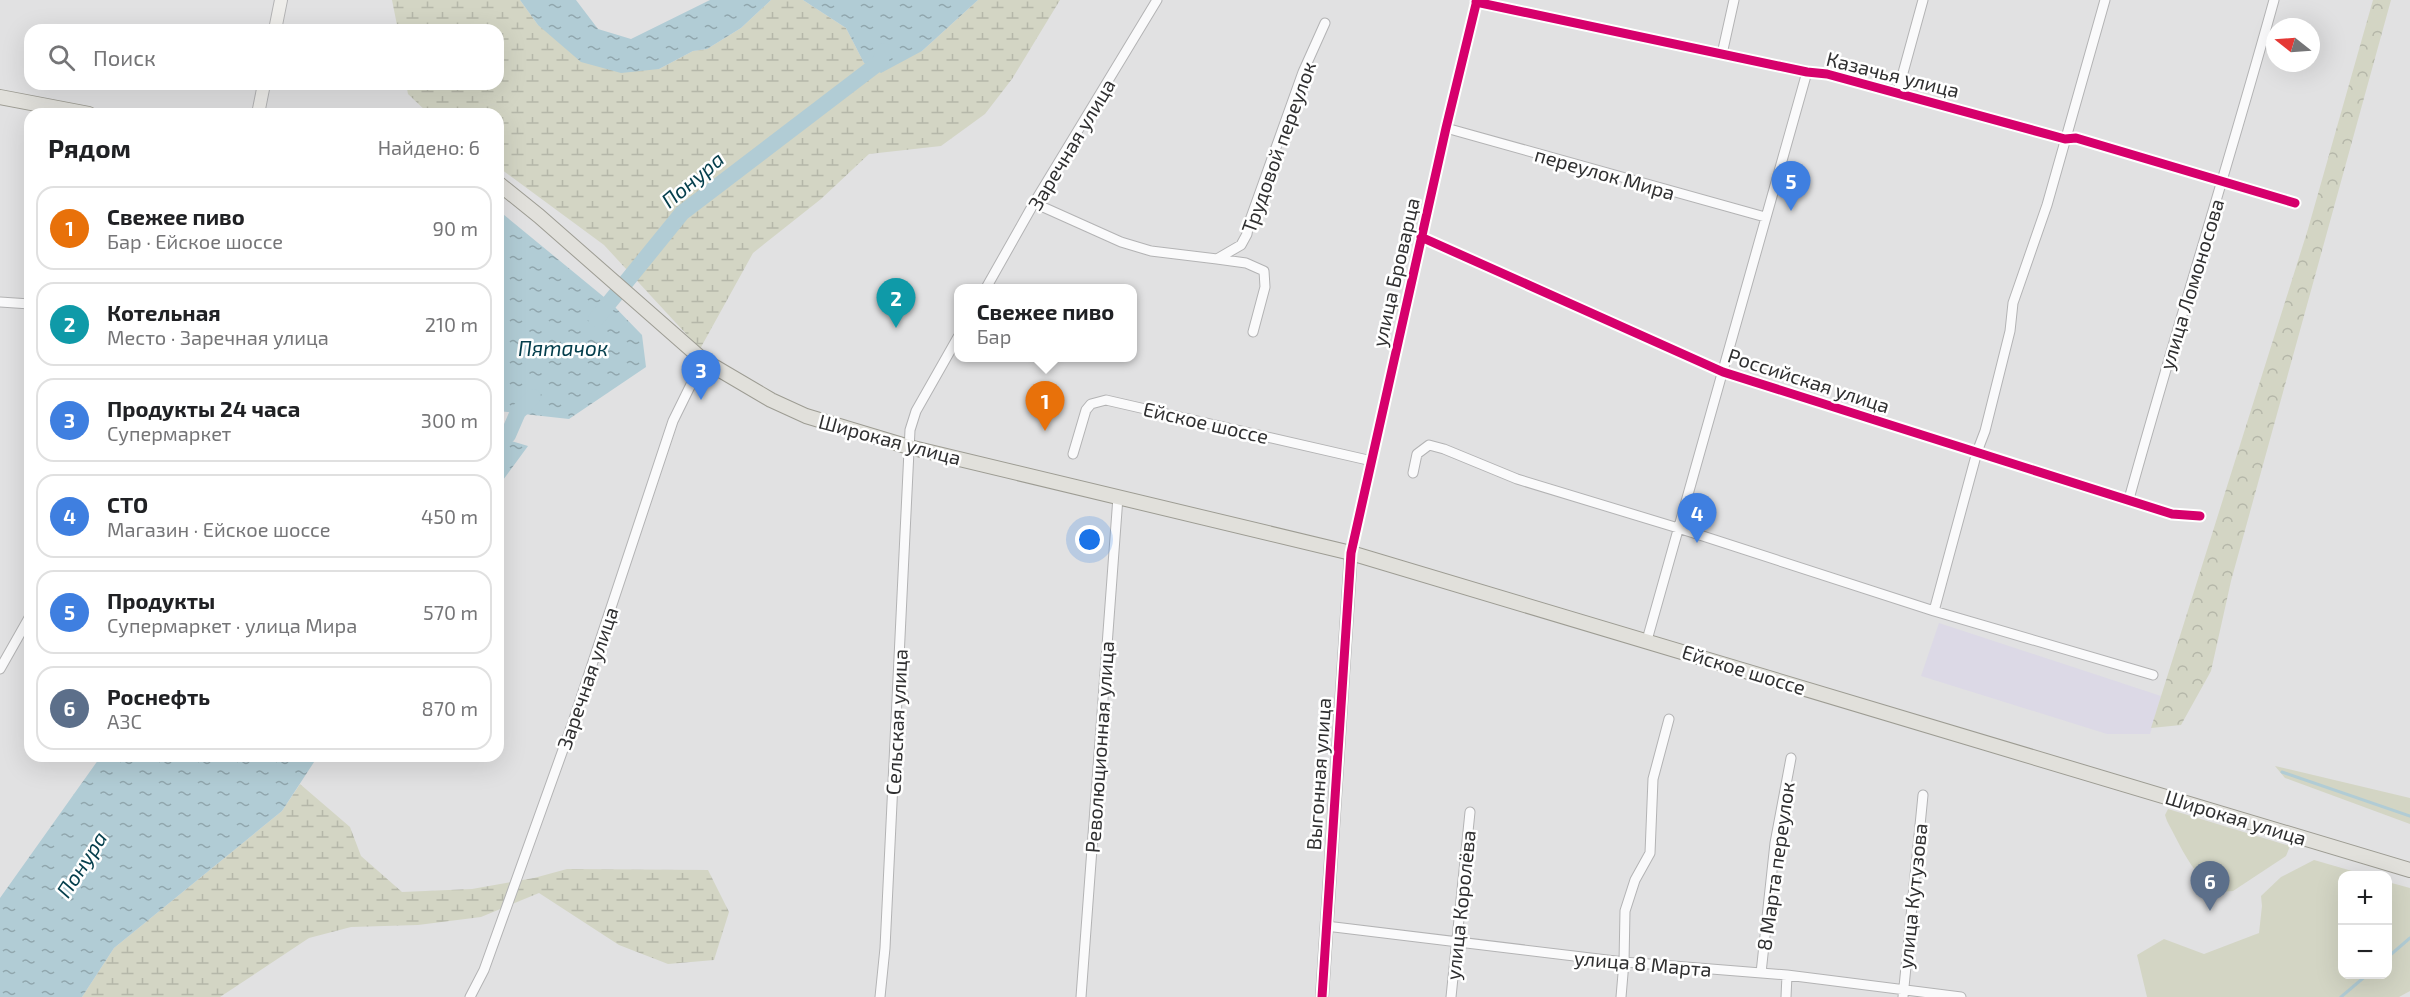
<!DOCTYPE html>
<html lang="ru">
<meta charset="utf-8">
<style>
body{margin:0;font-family:"Exo 2",sans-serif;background:#f6f6f6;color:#202124}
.controls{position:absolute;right:18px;bottom:18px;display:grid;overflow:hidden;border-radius:12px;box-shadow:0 6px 24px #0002}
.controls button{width:54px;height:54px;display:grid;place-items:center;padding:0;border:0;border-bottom:2px solid #e0e0e0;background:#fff;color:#202124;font:30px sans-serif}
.compass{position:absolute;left:2266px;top:18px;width:54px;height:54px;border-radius:50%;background:#fff;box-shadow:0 6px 24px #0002;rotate:287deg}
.you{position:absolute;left:1090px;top:540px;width:21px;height:21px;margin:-15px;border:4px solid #fff;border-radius:50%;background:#1a73e8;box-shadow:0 0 0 9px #1a73e833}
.badge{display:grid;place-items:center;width:39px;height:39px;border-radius:50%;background:#db2777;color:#fff;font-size:20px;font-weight:700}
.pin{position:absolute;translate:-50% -50px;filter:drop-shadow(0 2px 3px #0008)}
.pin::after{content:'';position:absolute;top:32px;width:21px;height:18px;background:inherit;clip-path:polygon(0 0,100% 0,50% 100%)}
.popup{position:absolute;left:954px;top:284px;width:183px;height:78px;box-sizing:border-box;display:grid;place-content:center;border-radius:12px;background:#fff;filter:drop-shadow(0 2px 4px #0005);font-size:20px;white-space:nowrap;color:#757577}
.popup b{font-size:22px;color:#202124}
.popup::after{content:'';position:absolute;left:50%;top:100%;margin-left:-12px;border:12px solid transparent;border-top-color:#fff}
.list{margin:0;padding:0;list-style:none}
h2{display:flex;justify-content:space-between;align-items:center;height:78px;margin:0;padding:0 24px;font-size:26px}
h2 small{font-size:20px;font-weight:400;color:#757577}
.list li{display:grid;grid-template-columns:39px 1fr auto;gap:18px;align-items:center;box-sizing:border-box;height:84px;margin:0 12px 12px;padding:0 12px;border:2px solid #e0e0e0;border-radius:18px}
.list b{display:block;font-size:22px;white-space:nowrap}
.list p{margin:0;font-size:20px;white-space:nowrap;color:#757577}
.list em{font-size:20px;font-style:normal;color:#757577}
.icon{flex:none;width:33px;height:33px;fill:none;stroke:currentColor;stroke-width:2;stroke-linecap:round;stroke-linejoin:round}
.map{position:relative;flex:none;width:2410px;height:997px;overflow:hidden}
.search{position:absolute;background:#fff;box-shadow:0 6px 24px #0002;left:24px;top:24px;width:480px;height:66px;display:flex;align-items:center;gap:15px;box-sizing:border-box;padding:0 21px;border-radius:18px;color:#757577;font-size:22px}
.panel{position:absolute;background:#fff;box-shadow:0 6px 24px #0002;left:24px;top:108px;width:480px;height:654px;border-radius:18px}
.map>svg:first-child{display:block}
</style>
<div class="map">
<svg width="2410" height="997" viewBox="0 0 2410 997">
<defs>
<pattern id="forest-crowns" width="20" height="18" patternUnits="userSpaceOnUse" patternTransform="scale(1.5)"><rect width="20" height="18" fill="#d3d5c4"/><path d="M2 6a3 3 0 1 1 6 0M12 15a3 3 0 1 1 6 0" fill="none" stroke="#b5b7a9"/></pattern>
<pattern id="wetland-marsh" width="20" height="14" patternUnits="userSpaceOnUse" patternTransform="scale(1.5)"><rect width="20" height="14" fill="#d3d5c4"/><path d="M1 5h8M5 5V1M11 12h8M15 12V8" fill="none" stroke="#b5b7a9"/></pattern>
<pattern id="water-ripples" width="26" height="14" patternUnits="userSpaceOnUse" patternTransform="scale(1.5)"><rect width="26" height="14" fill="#b1ccd5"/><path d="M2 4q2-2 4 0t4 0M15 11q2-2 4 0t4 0" fill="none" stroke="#90a6ad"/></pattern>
</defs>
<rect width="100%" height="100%" fill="#e1e1e2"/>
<path fill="#dcd9e6" d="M1939,623L2161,696L2150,734H2107L1921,676Z"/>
<path fill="#d3d5c4" d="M2275,766L2410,798V824L2285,778Z
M2168,809L2290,846L2286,856L2233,891L2218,892C2193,876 2181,847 2167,821L2165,815Z
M2314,860L2366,875L2342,876V974H2388V882L2410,888V991L2399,997H2147L2137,955L2164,939L2204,954L2259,933L2262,906L2261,896L2281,877Z"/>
<path fill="url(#forest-crowns)" d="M2373,0H2391L2231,581L2211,671L2181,725L2151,728L2308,229Z"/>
<path fill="url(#wetland-marsh)" d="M392,0H520L538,25L659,69L693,51L707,49L741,28L771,0H803L846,28L864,63L922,51L978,0H1060L1012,79L985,114L941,146L869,154L821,199L753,253L700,349L604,245L498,167V114H429L408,94L406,84H498V30H398Z
M300,784L350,827L361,856L402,892L472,889L534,878L567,869L708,870L729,912L714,960L668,964L619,945L539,893L481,917L418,925L351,927L309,938L220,997H82L114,948L282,811Z"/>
<path fill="url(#water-ripples)" d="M520,0H576L598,29L631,39L710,0H771L741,28L707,49L693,51L659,69L621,73L581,62L538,25Z
M803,0H978L922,51L881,73L864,63L846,28Z
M498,210L610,302L642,335L646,367L569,419L498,411Z
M498,437L528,446L498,487Z
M101,756H318L282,811L114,948L82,997H0V898Z"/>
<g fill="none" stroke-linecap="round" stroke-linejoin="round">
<path stroke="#b1ccd5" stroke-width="3" d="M2282,772L2410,816
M2388,957L2410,938
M2341,997L2368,974"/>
<path stroke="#b1ccd5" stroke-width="16" d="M596,319L682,213L880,62L884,51
M498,435H508L518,412L533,397"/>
<g stroke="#b3b3b4" stroke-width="11">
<path id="street" d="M1476,2L1807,72L1827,74L2065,139L2076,138L2295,203
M1722,54L1734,0
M1898,91L1923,0
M1446,128L1765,217
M1034,203L1121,242L1151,251L1217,259L1241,245L1247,234L1249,223L1303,72L1325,23
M1421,237L1723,372L2172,514L2200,516
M1217,259L1246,263L1264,271L1265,287L1253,332
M986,288L1034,203L1157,0
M0,302L30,304
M1073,454L1086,410L1091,404L1106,400L1372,461
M1413,473L1417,454L1429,445L1444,449L1517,479L1678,528L1934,611L2153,675
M2129,499C2175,332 2228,167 2274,0
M1351,553L1446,128L1477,0
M1934,611L1977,452L1985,431L2010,331L2013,303L2047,205L2105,0
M1647,640L1807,72
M0,669L30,616
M1326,926L1624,962L1787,975L1961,997
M1761,973L1775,843L1791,758
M470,997L484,970L574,719L673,421L703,360
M880,997L885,948L910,430L916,411L958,337
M1081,997L1118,497
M1451,997L1470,812
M1621,997L1624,962L1625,911L1635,880L1650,853L1653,779L1669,719
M1786,997L1787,975
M1903,997L1923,795"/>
</g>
<g stroke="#b3b3b4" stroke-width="14">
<path id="secondary" d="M275,30L281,0
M258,114L264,84
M1322,997L1351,553"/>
</g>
<g stroke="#9d9c93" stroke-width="16">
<path id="primary" d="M0,97L89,114
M498,183L539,216L703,360L771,400L806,416L909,447L1351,553L2410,870"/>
</g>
<use href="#street" stroke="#fafafb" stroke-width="9"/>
<use href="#secondary" stroke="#eeedea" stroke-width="12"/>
<use href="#primary" stroke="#e1e0db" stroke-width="14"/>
<g stroke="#fff" stroke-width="13">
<path id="cycleway" d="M1476,2L1807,72L1827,74L2065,139L2076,138L2295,203
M1421,237L1723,372L2172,514L2200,516
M1322,997L1351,553L1446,128L1477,0"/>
</g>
<use href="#cycleway" stroke="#d6006c" stroke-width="9"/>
</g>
<g text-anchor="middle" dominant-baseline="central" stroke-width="5" stroke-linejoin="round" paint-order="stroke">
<g font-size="20" fill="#303031" stroke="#fff">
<text transform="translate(1893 74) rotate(14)">Казачья улица</text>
<text transform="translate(1071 144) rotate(-59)">Заречная улица</text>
<text transform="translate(1278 147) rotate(-70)">Трудовой переулок</text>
<text transform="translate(1605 173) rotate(16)">переулок Мира</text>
<text transform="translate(1395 272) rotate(-77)">улица Броварца</text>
<text transform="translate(2191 284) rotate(-73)">улица Ломоносова</text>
<text transform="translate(1809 380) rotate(18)">Российская улица</text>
<text transform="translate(1206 422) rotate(13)">Ейское шоссе</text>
<text transform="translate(890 439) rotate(15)">Широкая улица</text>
<text transform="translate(1744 669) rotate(17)">Ейское шоссе</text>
<text transform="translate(587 678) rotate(-71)">Заречная улица</text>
<text transform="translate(896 722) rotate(-87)">Сельская улица</text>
<text transform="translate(1099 747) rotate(-86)">Революционная улица</text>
<text transform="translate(1318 774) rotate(-86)">Выгонная улица</text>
<text transform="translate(2236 817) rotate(17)">Широкая улица</text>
<text transform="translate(1775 866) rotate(-82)">8 Марта переулок</text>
<text transform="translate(1912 896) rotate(-84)">улица Кутузова</text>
<text transform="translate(1460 905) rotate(-84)">улица Королёва</text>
<text transform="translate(1643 963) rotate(5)">улица 8 Марта</text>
</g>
<g font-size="21" font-style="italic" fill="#043e4c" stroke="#fff">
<text transform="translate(692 179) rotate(-40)">Понура</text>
<text x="563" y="347">Пятачок</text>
<text transform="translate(81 864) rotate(-57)">Понура</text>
</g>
</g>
</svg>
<div class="controls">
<button>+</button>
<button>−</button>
</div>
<svg class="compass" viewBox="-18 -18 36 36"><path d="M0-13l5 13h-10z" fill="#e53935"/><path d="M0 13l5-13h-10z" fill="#757577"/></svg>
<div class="you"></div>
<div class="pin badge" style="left:1045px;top:431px;background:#e8710a">1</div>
<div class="popup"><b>Свежее пиво</b>Бар</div>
<div class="pin badge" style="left:896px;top:328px;background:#0f9aa8">2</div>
<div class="pin badge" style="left:701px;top:400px;background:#3f7fe0">3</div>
<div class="pin badge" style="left:1697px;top:543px;background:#3f7fe0">4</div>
<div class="pin badge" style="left:1791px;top:211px;background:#3f7fe0">5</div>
<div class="pin badge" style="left:2210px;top:911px;background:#5c6f8a">6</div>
<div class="search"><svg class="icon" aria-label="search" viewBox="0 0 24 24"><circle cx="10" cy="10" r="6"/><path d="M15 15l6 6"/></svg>Поиск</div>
<section class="panel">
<h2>Рядом<small>Найдено: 6</small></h2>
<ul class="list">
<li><span class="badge" style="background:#e8710a">1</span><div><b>Свежее пиво</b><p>Бар · Ейское шоссе</p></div><em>90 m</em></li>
<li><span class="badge" style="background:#0f9aa8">2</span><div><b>Котельная</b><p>Место · Заречная улица</p></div><em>210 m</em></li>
<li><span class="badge" style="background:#3f7fe0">3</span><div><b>Продукты 24 часа</b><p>Супермаркет</p></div><em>300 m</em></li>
<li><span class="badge" style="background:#3f7fe0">4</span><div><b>СТО</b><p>Магазин · Ейское шоссе</p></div><em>450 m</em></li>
<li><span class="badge" style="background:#3f7fe0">5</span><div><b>Продукты</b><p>Супермаркет · улица Мира</p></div><em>570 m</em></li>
<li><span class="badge" style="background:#5c6f8a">6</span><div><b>Роснефть</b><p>АЗС</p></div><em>870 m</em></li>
</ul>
</section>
</div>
